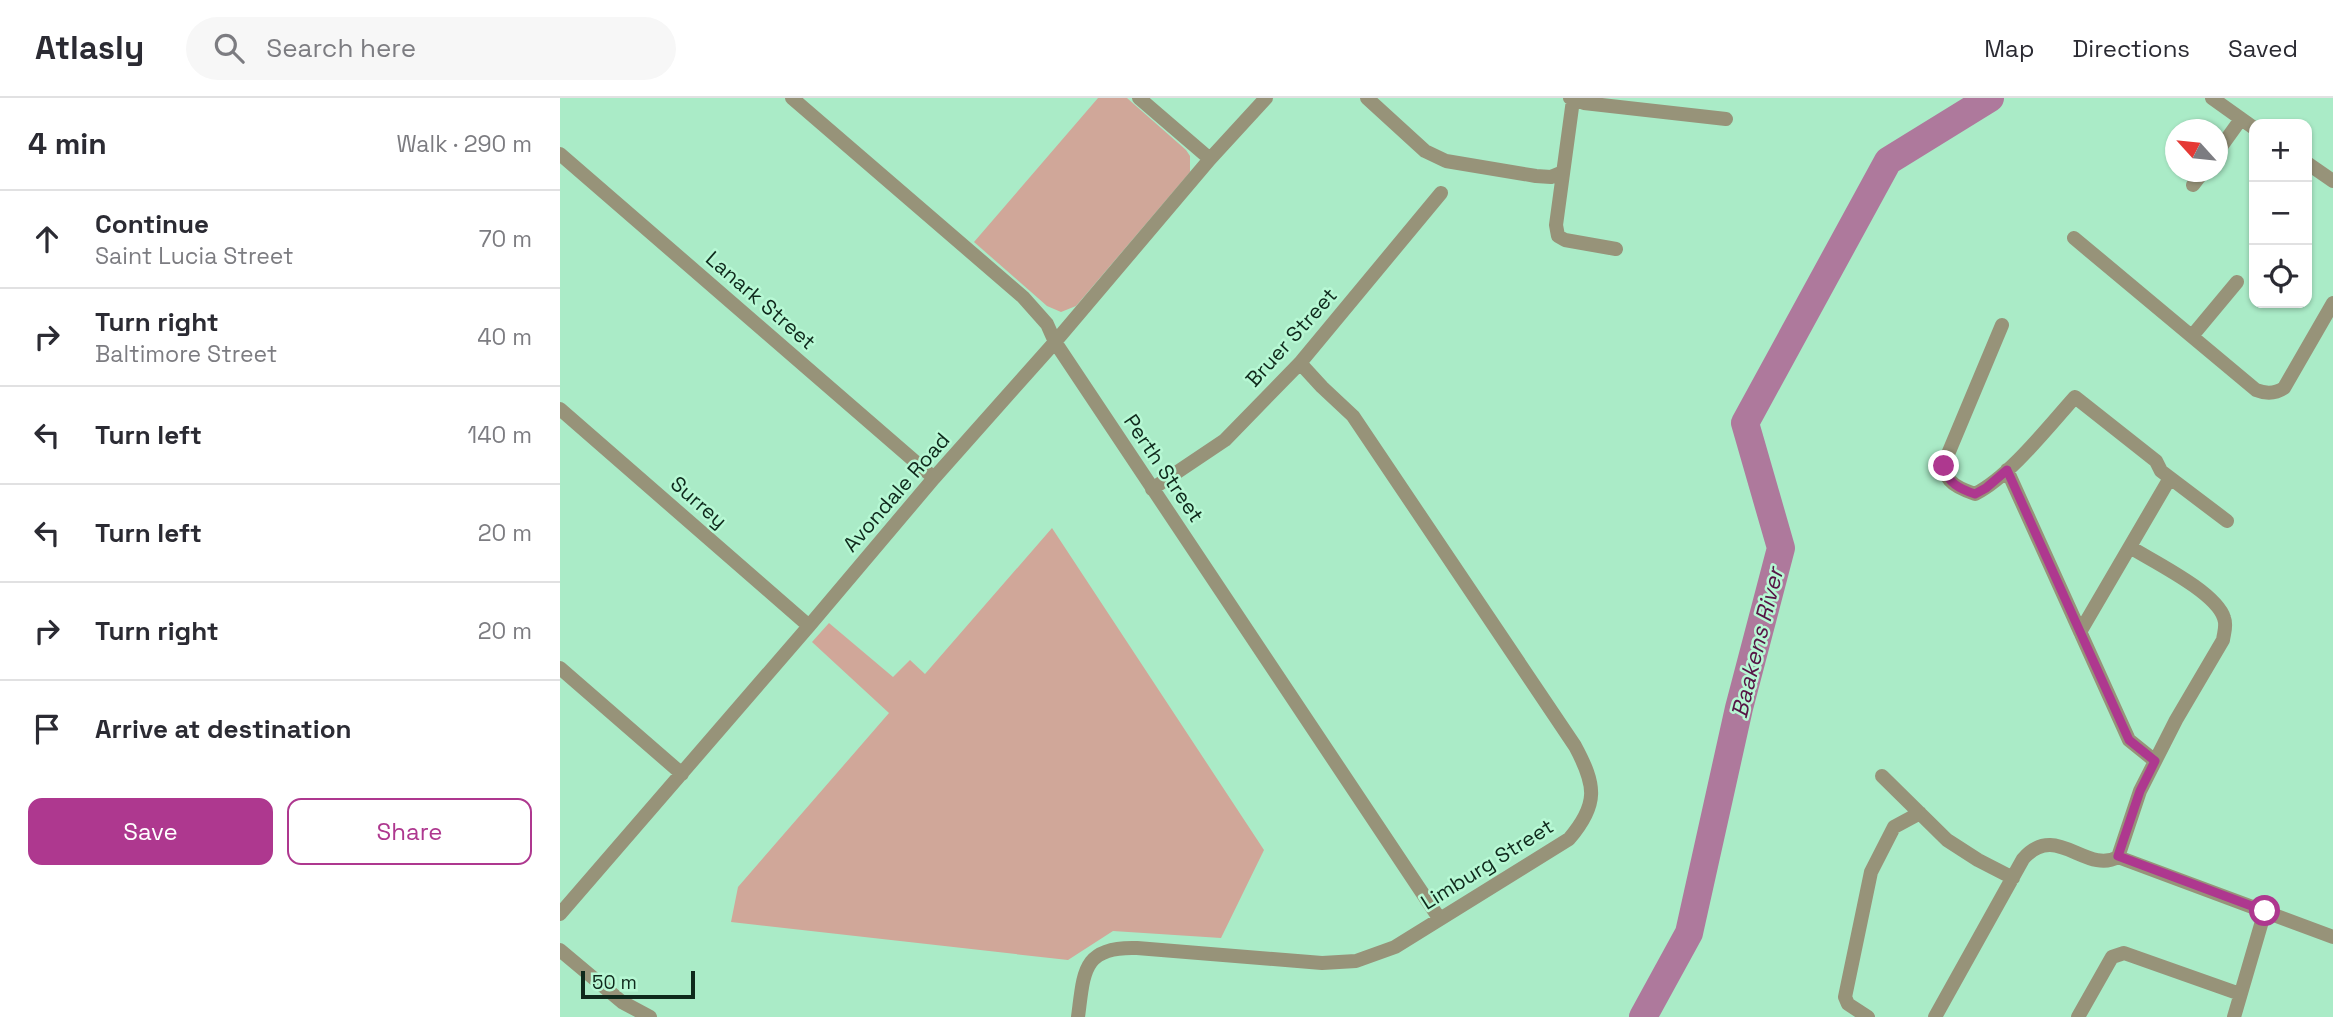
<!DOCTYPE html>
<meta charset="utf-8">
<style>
body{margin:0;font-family:"Space Grotesk",sans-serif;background:#f7f7f7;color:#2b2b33}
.controls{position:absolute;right:21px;top:21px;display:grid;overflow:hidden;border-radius:14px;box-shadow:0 2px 5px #0004}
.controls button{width:63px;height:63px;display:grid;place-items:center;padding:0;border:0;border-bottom:2px solid #e1e1e2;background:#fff;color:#2b2b33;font:35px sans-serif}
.compass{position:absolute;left:1605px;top:21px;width:63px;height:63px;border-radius:50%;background:#fff;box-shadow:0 2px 5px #0004;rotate:297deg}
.scale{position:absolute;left:21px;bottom:18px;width:114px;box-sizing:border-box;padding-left:7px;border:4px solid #0f291c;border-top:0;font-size:19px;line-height:24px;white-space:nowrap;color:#0f291c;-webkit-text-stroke:5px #b7f8d4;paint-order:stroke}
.stop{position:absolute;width:21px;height:21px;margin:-16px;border:5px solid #ae388f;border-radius:50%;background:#fff}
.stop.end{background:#ae388f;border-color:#fff;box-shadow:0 2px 7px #0008}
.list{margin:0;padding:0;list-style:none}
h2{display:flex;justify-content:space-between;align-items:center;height:91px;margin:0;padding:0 28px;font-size:30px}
h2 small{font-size:23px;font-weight:400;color:#7c7c81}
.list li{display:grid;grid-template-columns:46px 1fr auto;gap:21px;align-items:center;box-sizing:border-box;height:98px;padding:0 28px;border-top:2px solid #e1e1e2}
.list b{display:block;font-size:26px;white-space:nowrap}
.list p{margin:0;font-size:23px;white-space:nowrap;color:#7c7c81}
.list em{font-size:23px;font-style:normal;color:#7c7c81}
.actions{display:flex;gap:14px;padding:21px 28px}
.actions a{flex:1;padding:16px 0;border:2px solid #ae388f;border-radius:14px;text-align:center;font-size:24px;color:#ae388f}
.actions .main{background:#ae388f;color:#fff}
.icon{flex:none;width:38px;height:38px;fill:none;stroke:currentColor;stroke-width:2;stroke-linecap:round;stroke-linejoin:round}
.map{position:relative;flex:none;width:1773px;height:919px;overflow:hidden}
header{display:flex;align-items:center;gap:42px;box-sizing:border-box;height:98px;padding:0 35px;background:#fff;border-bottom:2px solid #e1e1e2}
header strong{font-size:33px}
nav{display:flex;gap:38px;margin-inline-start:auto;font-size:24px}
.search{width:490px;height:63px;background:#f7f7f7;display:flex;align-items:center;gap:18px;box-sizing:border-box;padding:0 24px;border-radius:38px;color:#7c7c81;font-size:26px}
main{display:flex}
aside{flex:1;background:#fff}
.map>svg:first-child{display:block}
</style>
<header>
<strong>Atlasly</strong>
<div class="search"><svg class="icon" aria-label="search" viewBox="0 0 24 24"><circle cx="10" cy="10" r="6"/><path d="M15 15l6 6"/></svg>Search here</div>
<nav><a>Map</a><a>Directions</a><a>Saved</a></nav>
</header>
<main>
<aside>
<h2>4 min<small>Walk · 290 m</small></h2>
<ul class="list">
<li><svg class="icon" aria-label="ahead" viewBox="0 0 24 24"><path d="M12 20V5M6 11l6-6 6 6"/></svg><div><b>Continue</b><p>Saint Lucia Street</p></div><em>70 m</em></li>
<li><svg class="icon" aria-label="right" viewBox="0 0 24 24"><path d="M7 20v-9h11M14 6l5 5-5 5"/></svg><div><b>Turn right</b><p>Baltimore Street</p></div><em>40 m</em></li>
<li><svg class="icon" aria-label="left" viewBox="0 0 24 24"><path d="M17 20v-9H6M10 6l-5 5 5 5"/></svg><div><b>Turn left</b></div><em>140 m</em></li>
<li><svg class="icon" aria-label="left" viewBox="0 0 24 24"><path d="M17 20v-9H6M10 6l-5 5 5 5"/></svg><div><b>Turn left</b></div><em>20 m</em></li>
<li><svg class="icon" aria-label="right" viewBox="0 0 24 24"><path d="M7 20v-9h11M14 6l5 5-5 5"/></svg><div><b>Turn right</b></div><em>20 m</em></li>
<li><svg class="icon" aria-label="arrive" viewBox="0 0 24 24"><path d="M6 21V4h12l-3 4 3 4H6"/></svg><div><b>Arrive at destination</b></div></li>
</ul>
<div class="actions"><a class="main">Save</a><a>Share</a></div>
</aside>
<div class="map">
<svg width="1773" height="919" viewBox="0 0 1773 919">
<rect width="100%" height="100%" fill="#aaebc7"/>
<path fill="#d0a799" d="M538,0H567L626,52L630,58V74L516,208L501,214L487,208L414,144Z
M492,430L704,752L661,840L553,833L508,862L171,824L178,789L329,615L252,544L269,525L333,579L350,562L365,576Z"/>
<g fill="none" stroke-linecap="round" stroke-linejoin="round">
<path stroke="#ae799c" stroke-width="28" d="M1083,919L1129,835L1179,610L1221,450L1185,325L1328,63L1430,0"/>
<path stroke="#979379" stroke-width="14" d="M232,0L463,199L487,226L495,244L879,820
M579,0L650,61
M807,0L865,53L886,63L976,78L991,79L1003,74
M1010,0L1024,5L1166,21
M1652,0L1694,30
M1013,2L996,127L998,138L1005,142L1056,151
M1658,53L1681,21
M0,56L374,380
M1747,65L1773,83
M1633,87L1643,74
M1514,140L1696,292C1706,296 1715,296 1724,290L1773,205
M1442,227L1388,356C1380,381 1392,388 1415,396C1450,378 1488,329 1515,299L1596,363L1601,373L1667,423
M1632,238L1677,184
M0,311L249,528
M1447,372L1569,642L1595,663
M592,391L665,342L740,265L881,95
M1520,534L1610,380
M0,570L122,676
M1322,678L1387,742L1418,762L1453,780
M1558,759L1580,693L1616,622L1663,542C1664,534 1667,528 1664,520C1656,494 1594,464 1570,449
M1558,759L1773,839
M0,816L249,528L374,380L495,244L650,61L706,0
M0,852L62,904L90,919
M518,919C524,874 522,848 577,850L762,865L796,863L835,849L1009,741C1039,706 1036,687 1015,648L793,318L762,289L740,265
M1308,919L1288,906L1285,899L1311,774L1334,729L1360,715
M1375,919L1463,761C1496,723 1526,777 1558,759
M1518,919L1552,859L1564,855L1680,896
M1674,919L1705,813"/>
</g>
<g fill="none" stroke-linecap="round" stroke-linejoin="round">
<path stroke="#ae388f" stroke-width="9" d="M1384,368C1387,385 1400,391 1415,396L1426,390L1447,372L1569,642L1595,663L1580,693L1558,758L1705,813"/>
</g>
<g text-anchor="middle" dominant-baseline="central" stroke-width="5" stroke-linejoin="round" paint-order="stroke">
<g font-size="21" fill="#0f291c" stroke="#b7f8d4">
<text transform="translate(201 202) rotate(41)">Lanark Street</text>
<text transform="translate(731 239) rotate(-48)">Bruer Street</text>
<text transform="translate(604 370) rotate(56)">Perth Street</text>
<text transform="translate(336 394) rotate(-49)">Avondale Road</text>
<text transform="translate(139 404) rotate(41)">Surrey</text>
<text transform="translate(927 766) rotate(-32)">Limburg Street</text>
</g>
<g font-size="23" font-style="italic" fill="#561445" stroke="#b7f8d4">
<text transform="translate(1197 545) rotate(-76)">Baakens River</text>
</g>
</g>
</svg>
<div class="controls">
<button>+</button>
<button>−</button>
<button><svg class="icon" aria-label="locate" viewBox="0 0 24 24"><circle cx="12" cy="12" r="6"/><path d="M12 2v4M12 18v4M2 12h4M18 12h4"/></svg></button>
</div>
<svg class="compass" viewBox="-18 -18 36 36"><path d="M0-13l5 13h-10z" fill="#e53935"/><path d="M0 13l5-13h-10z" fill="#7c7c81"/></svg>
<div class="scale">50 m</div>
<div class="stop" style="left:1705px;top:813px"></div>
<div class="stop end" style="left:1384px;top:368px"></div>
</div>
</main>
